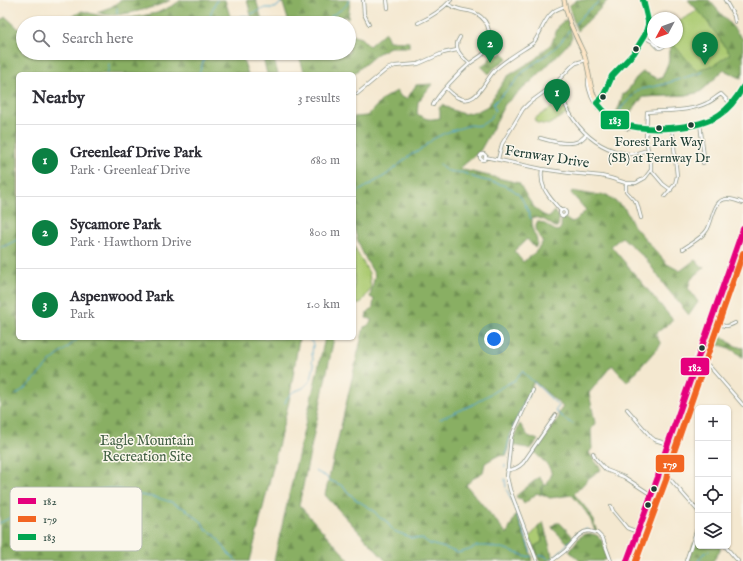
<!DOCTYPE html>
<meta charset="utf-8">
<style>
body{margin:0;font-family:"IM FELL English",serif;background:#f2f2f3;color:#2b2b33}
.controls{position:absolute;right:12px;bottom:12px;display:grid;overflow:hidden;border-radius:6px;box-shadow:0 1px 3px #0004}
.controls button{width:36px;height:36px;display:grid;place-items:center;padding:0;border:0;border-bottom:1px solid #e1e1e2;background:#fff;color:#2b2b33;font:20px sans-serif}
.compass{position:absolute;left:647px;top:12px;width:36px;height:36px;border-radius:50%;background:#fff;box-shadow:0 1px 3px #0004;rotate:229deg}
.you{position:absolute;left:494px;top:339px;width:14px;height:14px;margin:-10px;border:3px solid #fff;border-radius:50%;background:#1a73e8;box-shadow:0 0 0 6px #1a73e833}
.badge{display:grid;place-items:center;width:26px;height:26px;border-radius:50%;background:#0b8043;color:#fff;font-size:13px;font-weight:700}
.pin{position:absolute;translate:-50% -33px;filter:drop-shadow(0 1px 2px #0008)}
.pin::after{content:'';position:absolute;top:21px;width:14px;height:12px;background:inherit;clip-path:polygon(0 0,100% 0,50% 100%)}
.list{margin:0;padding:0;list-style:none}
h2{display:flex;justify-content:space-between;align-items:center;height:52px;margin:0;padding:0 16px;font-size:17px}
h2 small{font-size:13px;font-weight:400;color:#7c7c81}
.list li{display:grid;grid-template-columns:26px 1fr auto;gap:12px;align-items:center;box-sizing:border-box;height:72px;padding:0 16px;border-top:1px solid #e1e1e2}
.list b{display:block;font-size:15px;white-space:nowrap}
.list p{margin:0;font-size:13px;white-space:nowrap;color:#7c7c81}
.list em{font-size:13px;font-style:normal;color:#7c7c81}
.icon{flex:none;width:22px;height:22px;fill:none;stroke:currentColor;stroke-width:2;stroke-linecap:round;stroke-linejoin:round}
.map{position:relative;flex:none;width:743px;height:561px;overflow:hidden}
.search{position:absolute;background:#fff;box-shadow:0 1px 3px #0004;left:16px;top:16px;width:340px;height:44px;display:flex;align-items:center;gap:10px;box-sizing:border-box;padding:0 14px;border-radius:22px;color:#7c7c81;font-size:15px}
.panel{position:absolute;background:#fff;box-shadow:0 1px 3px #0004;left:16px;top:72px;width:340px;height:268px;border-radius:6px}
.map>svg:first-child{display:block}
</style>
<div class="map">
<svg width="743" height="561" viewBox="0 0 743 561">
<defs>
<pattern id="forest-firs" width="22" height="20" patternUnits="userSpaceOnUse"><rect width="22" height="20" fill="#89af64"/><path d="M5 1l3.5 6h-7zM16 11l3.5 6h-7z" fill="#6f9053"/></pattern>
</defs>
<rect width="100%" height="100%" fill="#fbf7ec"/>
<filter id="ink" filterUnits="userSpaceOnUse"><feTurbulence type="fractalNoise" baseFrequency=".025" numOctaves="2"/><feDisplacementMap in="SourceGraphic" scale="8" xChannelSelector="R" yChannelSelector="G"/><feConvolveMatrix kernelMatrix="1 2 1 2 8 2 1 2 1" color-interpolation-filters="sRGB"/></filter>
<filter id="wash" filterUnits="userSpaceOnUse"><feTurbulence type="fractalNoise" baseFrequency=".012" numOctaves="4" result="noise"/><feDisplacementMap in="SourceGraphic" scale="16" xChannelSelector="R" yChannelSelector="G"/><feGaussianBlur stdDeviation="0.9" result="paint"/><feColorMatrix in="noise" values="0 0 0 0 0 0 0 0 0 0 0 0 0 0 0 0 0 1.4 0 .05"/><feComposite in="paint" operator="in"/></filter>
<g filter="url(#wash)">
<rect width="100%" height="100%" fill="#f4e8d0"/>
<path fill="#accb72" stroke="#668453" d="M699,8L743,73L741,78L724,70L700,92L686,95L643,97L631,111L629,122L615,115L620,105L623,94H626L636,78L643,72L658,79L662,78L669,61V51L673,42H677V22L692,14Z
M563,100L569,113L557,119L549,125L537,123L534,119Z
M354,246L369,273L371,289L360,304H354Z
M538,527L542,539V542L535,546L540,559L543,561H539L530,537Z"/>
<path fill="url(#forest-firs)" stroke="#54764c" d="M121,0H170C159,7 122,16 109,15C105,15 101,13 97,12L111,7Z
M181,0H225L232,23H61L82,11L116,20L123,19L141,16L157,13L174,5Z
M247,0H256L263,23H253Z
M282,0H350L348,19L343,15V23H289Z
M577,0H608L596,13L577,31L572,16L569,6Z
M688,0H709L743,39V73L741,78L724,70L700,92L686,95L643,97L631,111L629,122L615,115L620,105L623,94H626L636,78L643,72L658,79L662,78L669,61V51L673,44L696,70L714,65L730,54L704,17Z
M6,17L23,33V53H241L248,74H18V338H299L289,401L250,561H0V20Z
M567,19L570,27L572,37L568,44L534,79L505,104L499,115V117L480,151L459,169L519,183C526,195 535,215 550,217L555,211C558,215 560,223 557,227H555L545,220L534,217L532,218C532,221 532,225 532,228C534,236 540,240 535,248L527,239L514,251L523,262C531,256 539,250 543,241C538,237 534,228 537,222C544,221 550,229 557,231C563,229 561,223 561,218H565L570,222L575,221L586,210L571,193L572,191L594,195H607L625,209L633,225L667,264L680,271L695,260L704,268L691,279L688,288L698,302L689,315L665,286L646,259L622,237L611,246L673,320L655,334L661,344L627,382L612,365L589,393L595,423L591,430L592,449L590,451L589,453L601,469L589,478L574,494L591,514L597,532L595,531C590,515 583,508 572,495L550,498L542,494C541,488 542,487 548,484V483L547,481C560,472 540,458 534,452L559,417L558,414L563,407L534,381L526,400L524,399L523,401L525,403L516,420L511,432L507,455L497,456L485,463L483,472L475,477L466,485L507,534L516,514L532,557L531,558L532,561H386L325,495L364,327L367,326L371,322V319L366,318L367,313L373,307L374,299L370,297L375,275C366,260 357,244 354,226V117L367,116L384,98L397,91L401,97L407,99L416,85L432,84L418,102L417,114C428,120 428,120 440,118V111L439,108L443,104L450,109L463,114L478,111L486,107L489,104L503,82L508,76L535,59L552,43L556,32L560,24Z
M385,32L389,41L409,42V47H390L377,54L353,74H305L298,53H349V33L351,35L361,38L369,46Z
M488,51L501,55L502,52L508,58L494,68L489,74L481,66L488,62L492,55L488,53Z
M262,53H272L278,74H267Z
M709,335L717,340L723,337L733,345L742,348L743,347V358C736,351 725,344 715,345C711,346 707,350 704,352Z
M325,338H334L299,505L350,561H274Z
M520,424L528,436L538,440L531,449L513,445L514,437Z
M539,477L545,485C540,487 541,490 541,495L537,493L524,504L521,499L517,498L516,496Z
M543,522L552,555L554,557L548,561C537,561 538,555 535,546L542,542V539L538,527Z
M556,523H560L573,537L568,543L553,529L552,526Z
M585,534C604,532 603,545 607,559L602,561H580L569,551L579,538Z
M694,543L698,544V546H720V551L713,561H688Z"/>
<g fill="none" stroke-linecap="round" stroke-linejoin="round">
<path stroke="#52a6ce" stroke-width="1" d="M117,8V14
M251,14L265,8H275L278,6L283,0
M240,16H248
M331,16C338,11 346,9 349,0
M117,18L118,20
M210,23L211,12L217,0
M575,24L585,13L601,0
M107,74L109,67V64
M199,74L206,53
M620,113L621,108L638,90L661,85L703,72
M440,164C444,174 456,171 464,173C468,174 472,177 476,178C489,182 505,183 516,192C524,199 527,210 531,219
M354,194L386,175L412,154L417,152L425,146L433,139L445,133L470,125C483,128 488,121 495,111L493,104C499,97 507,91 513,84C517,80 519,76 523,72C539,58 559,50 569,30
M0,247C6,247 12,241 18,240
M16,395L31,383L50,362L79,338
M526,400L531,389
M285,403L287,398L293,392L303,388L311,380L314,365L312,362L313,359L312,354L313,345L312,342L307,338
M440,419L472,405L500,388L515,380L522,371L559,406L555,411L569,422L573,423
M513,428L524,403
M506,454L511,432
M505,467V465
M315,471L327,477L329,480L341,485L355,499L373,510L380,518L385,520L394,531L412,538L423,539L430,544L445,548L458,553L469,550L477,546H489L496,548H502L509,550L512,552L523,555L525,557L532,556
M505,479L506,487
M507,490L516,511
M517,515L527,539
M0,523L15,515L28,510L42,501L49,499L52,498L60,499L92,490L110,488L129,491L140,495L158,498L171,502L185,509L202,522L206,530L211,532L215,535L229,554L237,561
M583,530L587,529
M527,541L531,552
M556,555C565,548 571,538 580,532
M539,556L544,555L548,559
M551,559L554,557
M698,561L703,554L709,551"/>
</g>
</g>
<g filter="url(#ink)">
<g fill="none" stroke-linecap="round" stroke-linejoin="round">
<g stroke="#8a9282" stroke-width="4">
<path id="street" d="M363,0L364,14L369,24
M387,0L388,8
M725,0L734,16L735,22
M418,23C431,17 441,11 451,0
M460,37C452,48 461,56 469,63
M644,37L653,42L659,48C662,48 666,45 667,42
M656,45L659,42
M589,77C587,81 588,85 589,89C594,110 610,123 629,129L633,127
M554,85C562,94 564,103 569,112C580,131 594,144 615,151C620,152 625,154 630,154C636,154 642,151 648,150
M446,88C449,91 452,94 455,96C477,110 484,79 497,68C507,59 521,51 533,43C541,34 543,20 553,12C556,9 561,8 565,6
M357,94L387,69L395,66L418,64L443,53L457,50
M433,105C439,93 458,74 468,65C473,60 480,58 485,52C493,39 490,21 477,14C471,10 465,11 459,9C455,8 451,6 448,4
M700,123L704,157L703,163
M540,138C550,141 569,146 579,141C581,140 584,137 586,135
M480 157a3 3 0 1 1 6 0a3 3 0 1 1-6 0Z
M485,157L542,169L570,173L601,176L610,178L626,183H636L645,178L651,170V159L648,150L646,140L647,112C667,110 689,112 707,103C712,101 716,97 721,94L731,104
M498,159L502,144L523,109L529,103L554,85L571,67L576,63L586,60
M542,169C539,189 550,197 561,211
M651,170L663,184L671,190
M626,183V191L637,203L641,218
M665,196L675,184L677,176L672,127
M560 213a3 3 0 1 1 6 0a3 3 0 1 1-6 0Z
M683,249C690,244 703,237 707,230C713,221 713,198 728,199C733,199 738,201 743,203
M713,314C721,324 722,330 735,323
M699,357L703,359L743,405
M533,390L511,437L507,477L510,490L537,561
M627,409L651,437L655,440L668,444
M593,453L595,458L606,470L624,477L647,492L651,494
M507,470C514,470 518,468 523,463L556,415
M659,474L665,476L670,479L698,511
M611,506L613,511L627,528L638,532
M725,546L738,561
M552,561L565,551L578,536L584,532L589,531L597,533L603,539L611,561
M686,561L698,526"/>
</g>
<g stroke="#8a9282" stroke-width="5">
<path id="secondary" d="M564,0C566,11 569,22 574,32C577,40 581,47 584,54C591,74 588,92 602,109C607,116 615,122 624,125C643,131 696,128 714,118C726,111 737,100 743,87
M597,103C607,96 606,85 612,76C617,69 625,63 631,56C638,48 649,32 648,21C648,14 644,7 643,0
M627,561L658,477L661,464L699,357L713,314L743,229"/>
</g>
<use href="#street" stroke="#fff" stroke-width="2.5"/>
<use href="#secondary" stroke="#fde5c5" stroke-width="3.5"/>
<g stroke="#fbf7ec" stroke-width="9">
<path id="bus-1" d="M627,561L658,477L661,464L743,229"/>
</g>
<g stroke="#fbf7ec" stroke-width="9">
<path id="bus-2" d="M636,561L666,480L669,466L743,253"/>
</g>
<g stroke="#fbf7ec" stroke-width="9">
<path id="bus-3" d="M597,103C604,112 612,120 623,124C647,132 699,129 719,115C730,108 737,98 743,87
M597,103L603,97L612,76L634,53L645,35L648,25V21L643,0"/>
</g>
<use href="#bus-1" stroke="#e5007d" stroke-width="6"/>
<use href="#bus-2" stroke="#f26522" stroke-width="6"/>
<use href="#bus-3" stroke="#00a651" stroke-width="6"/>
</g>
</g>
<g fill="#1f3d34" stroke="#fbf7ec" stroke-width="1.5">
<circle cx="636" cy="49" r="3.5"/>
<circle cx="603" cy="97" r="3.5"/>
<circle cx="691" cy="125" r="3.5"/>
<circle cx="659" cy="128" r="3.5"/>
<circle cx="702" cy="348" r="3.5"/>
<circle cx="654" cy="489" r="3.5"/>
<circle cx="648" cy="505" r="3.5"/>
</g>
<g text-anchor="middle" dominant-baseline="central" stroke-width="3" stroke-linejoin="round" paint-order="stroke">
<g font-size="13" fill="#1f3d34" stroke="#fbf7ec">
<text x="659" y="142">Forest Park Way<tspan x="659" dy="16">(SB) at Fernway Dr</tspan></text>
</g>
<g font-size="14" fill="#1f3d34" stroke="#fbf7ec">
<text transform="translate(547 157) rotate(9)">Fernway Drive</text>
</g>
<g font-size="14" fill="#426044" stroke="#fbf7ec">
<text x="147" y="441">Eagle Mountain<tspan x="147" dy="16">Recreation Site</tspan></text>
</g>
</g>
<rect x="10" y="487" width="132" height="64" rx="6" fill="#fbf7ec" stroke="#b9bfb5" stroke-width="1"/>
<rect x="18" y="498" width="18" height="6" fill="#e5007d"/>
<rect x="18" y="516" width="18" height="6" fill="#f26522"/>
<rect x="18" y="534" width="18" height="6" fill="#00a651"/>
<g font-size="11" fill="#1f3d34">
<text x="43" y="505">182</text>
<text x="43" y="523">179</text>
<text x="43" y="541">183</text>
</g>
<g stroke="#fbf7ec" stroke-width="1.5">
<rect x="600" y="110" width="30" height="20" rx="4" fill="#00a651"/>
<rect x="680" y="357" width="30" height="19" rx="4" fill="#e5007d"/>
<rect x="655" y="454" width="30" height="19" rx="4" fill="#f26522"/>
</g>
<g font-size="11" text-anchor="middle" font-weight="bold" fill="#fff">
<text x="615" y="124">183</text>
<text x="695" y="371">182</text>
<text x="670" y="468">179</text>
</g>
</svg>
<div class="controls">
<button>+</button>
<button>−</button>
<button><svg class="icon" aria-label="locate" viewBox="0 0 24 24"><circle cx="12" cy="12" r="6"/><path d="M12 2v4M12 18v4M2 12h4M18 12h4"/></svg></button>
<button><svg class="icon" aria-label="layers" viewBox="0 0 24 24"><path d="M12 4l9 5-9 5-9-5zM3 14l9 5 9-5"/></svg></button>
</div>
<svg class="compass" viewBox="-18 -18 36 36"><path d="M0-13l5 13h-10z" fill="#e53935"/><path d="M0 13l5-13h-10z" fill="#7c7c81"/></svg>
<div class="you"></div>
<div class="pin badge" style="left:557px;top:112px">1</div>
<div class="pin badge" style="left:490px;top:63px">2</div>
<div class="pin badge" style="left:705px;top:65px">3</div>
<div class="search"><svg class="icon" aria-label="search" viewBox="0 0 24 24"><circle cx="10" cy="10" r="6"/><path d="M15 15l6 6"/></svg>Search here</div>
<section class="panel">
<h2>Nearby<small>3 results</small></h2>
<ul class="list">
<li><span class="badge">1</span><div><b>Greenleaf Drive Park</b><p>Park · Greenleaf Drive</p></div><em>680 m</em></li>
<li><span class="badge">2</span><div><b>Sycamore Park</b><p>Park · Hawthorn Drive</p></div><em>800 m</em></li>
<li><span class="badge">3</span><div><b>Aspenwood Park</b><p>Park</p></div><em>1.0 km</em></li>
</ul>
</section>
</div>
